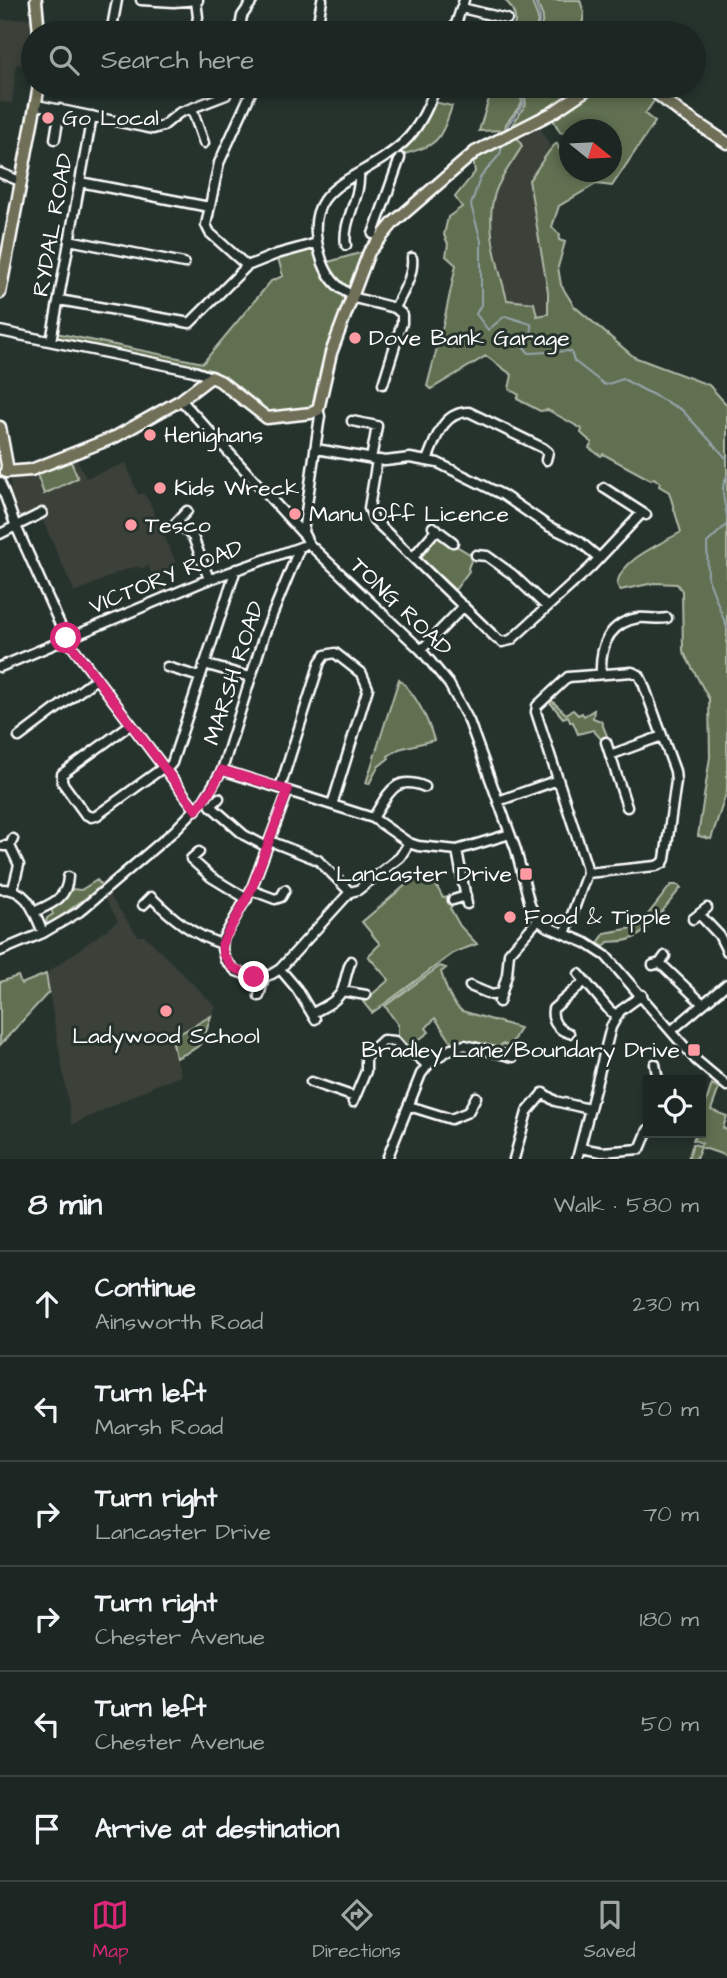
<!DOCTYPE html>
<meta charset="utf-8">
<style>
body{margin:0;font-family:"Architects Daughter",sans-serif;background:#29322f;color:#f1f3f6}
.controls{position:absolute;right:21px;bottom:21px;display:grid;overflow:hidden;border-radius:0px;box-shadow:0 4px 10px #0003}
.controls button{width:63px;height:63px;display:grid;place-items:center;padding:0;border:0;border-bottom:2px solid #3a4340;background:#1c2622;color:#f1f3f6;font:35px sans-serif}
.compass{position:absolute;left:559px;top:119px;width:63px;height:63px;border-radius:50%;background:#1c2622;box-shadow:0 4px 10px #0003;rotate:108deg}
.stop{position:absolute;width:21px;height:21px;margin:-16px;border:5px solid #db2777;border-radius:50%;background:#fff}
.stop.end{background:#db2777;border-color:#fff;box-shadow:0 2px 7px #0008}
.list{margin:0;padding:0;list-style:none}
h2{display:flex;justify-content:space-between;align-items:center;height:91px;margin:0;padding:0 28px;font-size:30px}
h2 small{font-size:23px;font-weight:400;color:#a0a5a5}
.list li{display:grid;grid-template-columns:46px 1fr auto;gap:21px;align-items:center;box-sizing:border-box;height:105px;padding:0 28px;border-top:2px solid #3a4340}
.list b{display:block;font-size:26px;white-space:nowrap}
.list p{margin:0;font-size:23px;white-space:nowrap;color:#a0a5a5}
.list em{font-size:23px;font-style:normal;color:#a0a5a5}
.icon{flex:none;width:38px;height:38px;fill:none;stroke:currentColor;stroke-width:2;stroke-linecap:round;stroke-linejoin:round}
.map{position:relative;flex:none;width:727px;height:1159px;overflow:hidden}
.search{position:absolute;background:#1c2622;box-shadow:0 4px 10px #0003;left:21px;right:21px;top:21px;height:77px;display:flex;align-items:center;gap:18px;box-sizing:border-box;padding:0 24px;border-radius:38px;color:#a0a5a5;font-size:26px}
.sheet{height:721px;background:#1c2622}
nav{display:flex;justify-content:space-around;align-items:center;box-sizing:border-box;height:98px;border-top:2px solid #3a4340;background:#1c2622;font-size:19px;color:#a0a5a5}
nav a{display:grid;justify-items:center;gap:4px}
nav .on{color:#db2777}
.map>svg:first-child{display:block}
</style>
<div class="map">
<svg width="727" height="1159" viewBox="0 0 727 1159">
<rect width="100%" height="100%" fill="#26332d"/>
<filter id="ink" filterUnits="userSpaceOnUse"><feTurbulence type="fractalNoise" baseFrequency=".0143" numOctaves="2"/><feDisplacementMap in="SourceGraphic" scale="14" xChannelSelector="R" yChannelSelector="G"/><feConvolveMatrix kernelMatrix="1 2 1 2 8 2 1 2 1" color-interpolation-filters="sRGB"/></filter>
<g filter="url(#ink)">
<path fill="#3a4038" d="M31,18L34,33L33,64L16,65L12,103L0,102V20Z
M539,125L551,148L545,162L529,181L548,292L549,314L537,316L534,303L507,301L496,253L491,219L495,192L522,146L517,136Z
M77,459L86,478L126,463L138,495L143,493L149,501L176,563L175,567L161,573L168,591L160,593L148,566L141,569L139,566L121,571L75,593L42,519L24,526L12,502L10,480L37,474L44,493L78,478L71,462Z
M107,892L138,936H145L216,1007L211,1016L172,1039L181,1076L156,1085L72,1125L46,974L118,921L103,895Z"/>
<path fill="#617051" stroke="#b0b8a8" stroke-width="2" fill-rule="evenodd" d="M505,0H531L538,18L536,33H510C519,21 515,10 505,0Z
M536,0H580L584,13L581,33H540L543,17Z
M485,86H519L522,103L506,124L505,130L479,131L491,92L484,90Z
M523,86H565L568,98L524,123L511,127L526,104Z
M600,86H639L656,98L645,114L655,122L612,186L596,184L559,206L552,227L560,235L559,240L565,242L558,267L561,285L574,306L634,357L709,385L727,405V791L711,839L698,836L710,757L709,699L683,651L682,591L677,584L654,583L620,590L617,584C621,559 661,544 681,532L669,492L659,486L660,483L654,478L651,480L603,454L601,456L589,448L592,443L581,433L582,429L548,410L540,411L517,399L519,395L509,389L512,375L486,356L431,389L427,386L444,321L456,265L446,256L448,244L444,235L448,217L462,207L455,197L475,172L473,158L517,136L522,146C514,161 500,177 495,193C484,227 499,267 507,300L534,303L537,316L548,314V292L529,180C537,171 548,149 557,143L559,149L569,148V134L560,132L551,116ZM570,130H612V172H570Z
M434,102L452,106C439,148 434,145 394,157V153C413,140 426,124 434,102Z
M311,249L316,253L323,276L343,295L344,300L326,355L317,401L309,410L269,413L215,371L61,340L56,335V333L203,363L271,281L283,276L278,258Z
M363,252L350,285L346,289L331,276L325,263Z
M71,462L78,478L44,494L37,474Z
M438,535L473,556L468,568L469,571L455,590L421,558Z
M399,679C417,696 427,716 434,740L399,749L388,756L389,758L378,767L369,784L366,783Z
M549,698L566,714L573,710L578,715L582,713L584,716L594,710L593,718L601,721L608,738L602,740L593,730L578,734L573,722H570L568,716L563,718L548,700Z
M431,876L443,898L450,897L453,904L450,908L460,926L477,944L455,952L372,1013L363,1002L389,980L368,956L380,944L362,922L414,878Z
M97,880L102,886L50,924L46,923L47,918L53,914L51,909L63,902L72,889L81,890Z
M671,885H678L681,888C667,903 651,932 631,939C624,942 615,941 608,942L604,947L598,943L605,933L638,927Z
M440,966L446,968L441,972C446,987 449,1001 462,1011L520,1028L510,1046L502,1044L499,1048L469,1041L452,1043L435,1018L426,1028L429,1032L408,1048L398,1036V1025L385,1006Z
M46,974L49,992L0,1045V982L18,976L21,984Z
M211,1016C202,1045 204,1046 176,1058L172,1038Z
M712,1084L719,1088L711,1110L727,1116L723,1128L727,1130V1156L701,1147L696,1159H688L693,1144L700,1146L702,1143L693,1140L696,1133H701V1118Z"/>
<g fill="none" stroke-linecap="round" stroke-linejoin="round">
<path stroke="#95a4ab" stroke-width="2" d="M534,0L540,17L537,33
M506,131L508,125L524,103L521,86
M503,143L500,154L480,178L471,205L481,241V305L476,314L488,330L505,316L531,324L532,333L522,345L529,353L571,351L574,361L605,385L623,379L682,410L727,459
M727,476C719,488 725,504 727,517
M727,524L707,543L708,578L727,628"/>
<g stroke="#fff" stroke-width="13">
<path id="minor" d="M141,0L174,2L198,0
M462,8L507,19
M111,33L117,0
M195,33L198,17L196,1
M239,33L242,16L253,0
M316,33L322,0
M453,33L464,0
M37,105L153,129L163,126L179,113L226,95
M192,109L204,143
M55,139L60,109
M0,173L20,181
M80,182L209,207
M373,234L400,158
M69,240L184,263
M346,245C342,221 361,198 359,174
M247,266L210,233L206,225L219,163L254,86
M352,295C334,287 325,273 320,254C298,181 363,182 404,142C420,127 429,106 436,86
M351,297L395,308L402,314V323L383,384
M59,300L190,323L247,266L277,254L317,243
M395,308C402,293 414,276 412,258
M0,331L194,371L211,377
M51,341L92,116
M181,400L304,535
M318,410L320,416L303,532L309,544L421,650L449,684L469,721L516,850L530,905L538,920L546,926L586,943L606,956L696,1060L727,1086
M352,421L377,426L371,459
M316,449L385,461L410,458L438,463L503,495L548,526L579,541L598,557
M377,460L369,508L374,520L497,639L502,642L511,640L590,568L642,513
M427,460C436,439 442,412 469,412L543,448L548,452L546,460
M0,482L15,524L66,638L196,810
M604,488L646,515
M177,522L193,537L209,579
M173,526L187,511
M433,527L453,542
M0,534L42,513
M476,555L487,556L512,574L547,607
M413,557L437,529
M421,650L464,606
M204,664L250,677
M0,667L202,582L303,546
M167,667L200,677
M601,673C600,647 608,623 638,618C648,617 658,620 667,618
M131,724L62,774V782L85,814L91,817L96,816L164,767
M19,737L96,679
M606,742L627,807
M610,755L662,736
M166,770L172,763L236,569
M222,770L373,818L409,843L418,846L457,850L510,834
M280,788L320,662L325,655L335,653L362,674L368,688L332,805
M288,791L251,890L223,939L222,949L225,960L236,971L244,974L264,977L272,974L280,969L350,892L358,890L400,857L409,843
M219,798L211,806L244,835L267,847
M498,801L558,780
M373,818C388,795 393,774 425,787
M270,841L318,860L350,892
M3,846H10L13,839
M10,846L19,865L13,889
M457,850L467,904
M199,852L191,859L211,877L247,899
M0,889C28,887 34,912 43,933
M251,890L275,899L281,897L285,890
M453,900L466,896
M143,905L151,897C172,918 193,935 222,944
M34,912C51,904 67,899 68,877
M699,914L719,935L727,951
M693,919L707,908
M565,934L587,873L586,865L536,712L537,706L568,677L632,672L639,675L643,683L675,771L676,781L665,859L663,863L656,866L587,873
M0,951L43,933L79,912L174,831L204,800L222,770L264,635L300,547
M660,963L703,1004
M653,965L660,963L665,956
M280,969L297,989L315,1019
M579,974L610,1011L617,1015
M470,986L492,995L501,993
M342,991L366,995
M259,996L264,977
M499,1002L507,975L509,953L538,920
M313,1013C323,1007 339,1001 343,988C346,978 347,970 351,961
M671,1031L727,984
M569,1033C558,1030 551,1021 553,1009L585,981
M655,1064L658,1080
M311,1082L355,1097
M353,1102L366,1071V1056L383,1040L395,1041L403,1050L417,1056L427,1065
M409,1106L451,1119L468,1112L476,1097
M580,1148L602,1152L640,1149
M640,1149L648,1130
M387,1159L421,1074L431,1061L453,1048L465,1045L513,1057
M514,1159L527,1112L543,1093L555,1101L589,1109
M577,1159L611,1027L620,1011L642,995"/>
</g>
<g stroke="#fff" stroke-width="15">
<path id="major" d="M36,0L39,33
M647,86L680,112L727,143
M0,293L39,86
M0,427L7,465L6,472
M6,472L31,470L115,437L181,400L211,377L220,381L267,418L311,413L318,410L331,353L369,252L394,222L475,152L552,113L592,86"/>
</g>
<use href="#minor" stroke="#26332d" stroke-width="8"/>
<use href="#major" stroke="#706f59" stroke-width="10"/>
</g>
</g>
<g fill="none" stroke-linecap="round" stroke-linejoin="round" filter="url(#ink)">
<path stroke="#db2777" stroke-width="9" d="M66,638L196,810L213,787L222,770L288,790L251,890L222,944L223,954L232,967L254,977"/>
</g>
<g fill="#ff9aa2" stroke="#26332d" stroke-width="2.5">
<circle cx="48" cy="118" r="7"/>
<circle cx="355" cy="338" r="7"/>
<circle cx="150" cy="435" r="7"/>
<circle cx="160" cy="488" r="7"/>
<circle cx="295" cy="514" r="7"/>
<circle cx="131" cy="525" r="7"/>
<rect x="519" y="867" width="14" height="14" rx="3.5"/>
<circle cx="510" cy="917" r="7"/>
<circle cx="166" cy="1011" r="7"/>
<rect x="687" y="1043" width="14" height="14" rx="3.5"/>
</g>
<g text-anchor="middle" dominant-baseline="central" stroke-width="6" stroke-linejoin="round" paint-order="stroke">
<g font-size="23" fill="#fff" stroke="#26332d" text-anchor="start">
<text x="62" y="118">Go Local</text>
<text x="369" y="338">Dove Bank Garage</text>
<text x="164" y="435">Henighans</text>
<text x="174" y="488">Kids Wreck</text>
<text x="309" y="514">Manu Off Licence</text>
<text x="145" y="525">Tesco</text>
<text x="512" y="874" text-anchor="end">Lancaster Drive</text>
<text x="524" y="917">Food &amp; Tipple</text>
<text x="166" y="1036" text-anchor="middle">Ladywood School</text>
<text x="680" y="1050" text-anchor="end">Bradley Lane/Boundary Drive</text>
</g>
<g font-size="23" fill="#fff" stroke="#26332d">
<text transform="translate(53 225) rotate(-80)">RYDAL ROAD</text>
<text transform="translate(166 577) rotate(-22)">VICTORY ROAD</text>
<text transform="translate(401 607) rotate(44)">TONG ROAD</text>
<text transform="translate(234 673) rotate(-72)">MARSH ROAD</text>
</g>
</g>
</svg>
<div class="controls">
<button><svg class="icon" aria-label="locate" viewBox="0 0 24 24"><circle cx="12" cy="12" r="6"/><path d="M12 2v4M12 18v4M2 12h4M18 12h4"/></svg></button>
</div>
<svg class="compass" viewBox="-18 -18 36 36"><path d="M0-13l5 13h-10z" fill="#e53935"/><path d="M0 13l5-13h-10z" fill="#a0a5a5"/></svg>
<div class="stop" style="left:66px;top:638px"></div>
<div class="stop end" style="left:254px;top:977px"></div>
<div class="search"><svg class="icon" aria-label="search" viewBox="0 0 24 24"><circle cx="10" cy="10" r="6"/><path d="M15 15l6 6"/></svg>Search here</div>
</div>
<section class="sheet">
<h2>8 min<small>Walk · 580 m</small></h2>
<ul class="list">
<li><svg class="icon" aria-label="ahead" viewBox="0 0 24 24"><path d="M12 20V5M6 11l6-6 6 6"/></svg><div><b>Continue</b><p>Ainsworth Road</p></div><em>230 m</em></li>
<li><svg class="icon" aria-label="left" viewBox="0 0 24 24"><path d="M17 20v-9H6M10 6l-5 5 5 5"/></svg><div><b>Turn left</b><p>Marsh Road</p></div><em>50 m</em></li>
<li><svg class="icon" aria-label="right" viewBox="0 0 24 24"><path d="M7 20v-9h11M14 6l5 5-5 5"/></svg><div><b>Turn right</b><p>Lancaster Drive</p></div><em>70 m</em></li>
<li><svg class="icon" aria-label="right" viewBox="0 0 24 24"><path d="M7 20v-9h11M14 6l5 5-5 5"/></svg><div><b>Turn right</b><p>Chester Avenue</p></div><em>180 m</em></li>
<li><svg class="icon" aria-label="left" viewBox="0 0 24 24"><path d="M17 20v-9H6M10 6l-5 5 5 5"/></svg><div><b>Turn left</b><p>Chester Avenue</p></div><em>50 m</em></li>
<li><svg class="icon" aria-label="arrive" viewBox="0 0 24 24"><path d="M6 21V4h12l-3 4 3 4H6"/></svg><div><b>Arrive at destination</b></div></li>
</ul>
</section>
<nav>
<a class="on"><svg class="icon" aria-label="map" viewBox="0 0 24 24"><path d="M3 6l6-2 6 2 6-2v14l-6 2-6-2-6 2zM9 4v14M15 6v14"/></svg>Map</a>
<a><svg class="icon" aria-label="directions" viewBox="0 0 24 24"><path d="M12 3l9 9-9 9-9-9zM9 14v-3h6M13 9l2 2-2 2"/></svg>Directions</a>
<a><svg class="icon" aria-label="saved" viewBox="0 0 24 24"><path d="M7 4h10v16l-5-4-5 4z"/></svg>Saved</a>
</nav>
